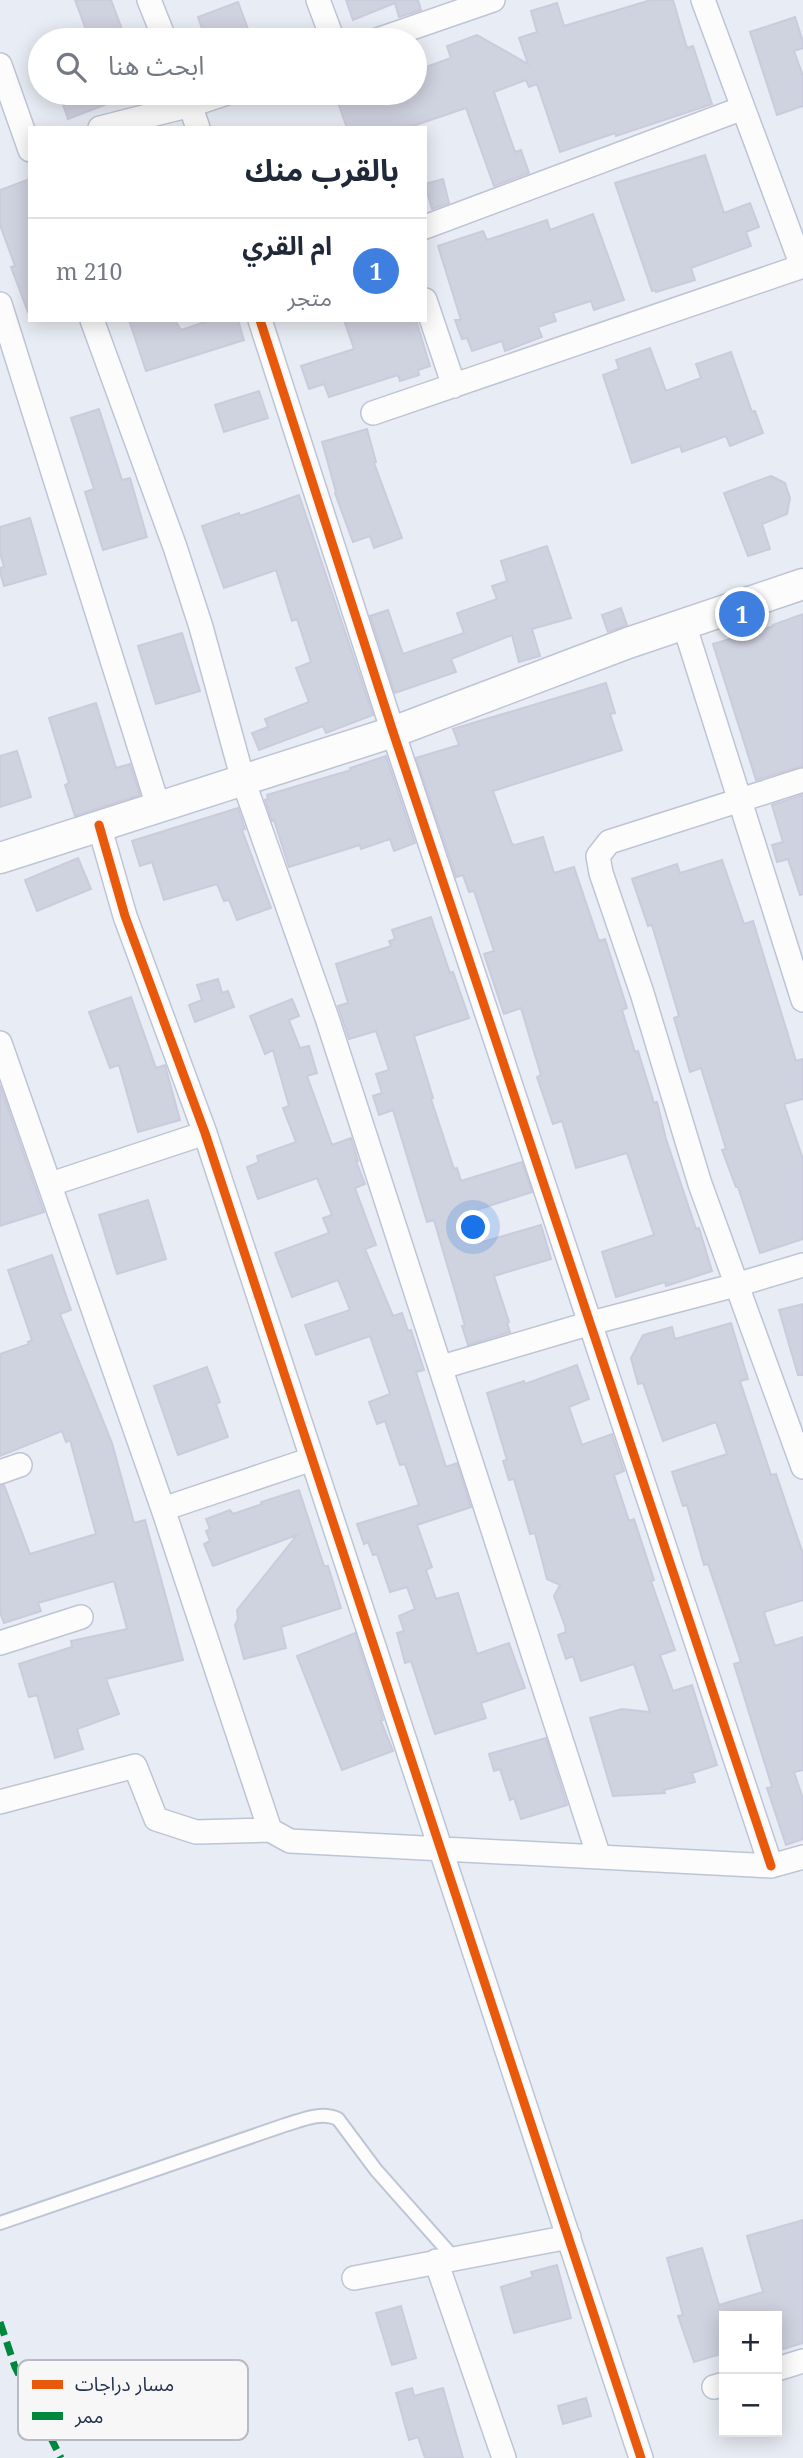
<!DOCTYPE html>
<html lang="ar">
<meta charset="utf-8">
<style>
body{margin:0;font-family:"Noto Serif","Noto Sans Arabic",serif;background:#f6f6f7;color:#1f2937;direction:rtl}
.controls{position:absolute;right:21px;bottom:21px;display:grid;overflow:hidden;border-radius:0px;box-shadow:0 4px 18px #0003}
.controls button{width:63px;height:63px;display:grid;place-items:center;padding:0;border:0;border-bottom:2px solid #e0e1e3;background:#fff;color:#1f2937;font:35px sans-serif}
.you{position:absolute;left:474px;top:1228px;width:24px;height:24px;margin:-18px;border:5px solid #fff;border-radius:50%;background:#1a73e8;box-shadow:0 0 0 10px #1a73e833}
.badge{display:grid;place-items:center;width:46px;height:46px;border-radius:50%;background:#687287;color:#fff;font-size:23px;font-weight:700}
.pin{position:absolute;translate:-50% -50%;border:4px solid #fff;box-shadow:0 2px 7px #0006}
.list{margin:0;padding:0;list-style:none}
h2{display:flex;justify-content:space-between;align-items:center;height:91px;margin:0;padding:0 28px;font-size:30px}
h2 small{font-size:23px;font-weight:400;color:#747a83}
.list li{display:grid;grid-template-columns:46px 1fr auto;gap:21px;align-items:center;box-sizing:border-box;height:105px;padding:0 28px;border-top:2px solid #e0e1e3}
.list b{display:block;font-size:26px;white-space:nowrap}
.list p{margin:0;font-size:23px;white-space:nowrap;color:#747a83}
.list em{font-size:23px;font-style:normal;color:#747a83}
.icon{flex:none;width:38px;height:38px;fill:none;stroke:currentColor;stroke-width:2;stroke-linecap:round;stroke-linejoin:round}
.map{position:relative;flex:none;width:803px;height:2458px;overflow:hidden;direction:ltr}
.search{position:absolute;background:#fff;box-shadow:0 4px 18px #0003;left:28px;top:28px;width:399px;height:77px;display:flex;align-items:center;gap:18px;box-sizing:border-box;padding:0 24px;border-radius:38px;color:#747a83;font-size:26px}
.panel{position:absolute;background:#fff;box-shadow:0 4px 18px #0003;left:28px;top:126px;width:399px;height:196px;border-radius:0px;direction:rtl}
.map>svg:first-child{display:block}
</style>
<div class="map">
<svg width="803" height="2458" viewBox="0 0 803 2458">
<rect width="100%" height="100%" fill="#e8ecf4"/>
<path fill="#cfd2df" stroke="#caccdd" stroke-width="2" d="M75,0H111L126,40H90Z
M346,0H418L421,10L399,17L395,3L353,20Z
M651,0H673L687,48L693,46L712,104L616,136L615,133L560,152L537,84L529,87L526,80L494,92L515,152L521,150L529,173L494,186L466,108L407,128H347L336,97L349,93H415V71L451,58L447,46L477,35L528,64L519,38L537,32L531,11L557,3L564,26Z
M238,2L252,40H206L198,17Z
M795,17L803,42V48L794,51L803,76V106L777,115L750,32Z
M59,93H133V94L68,119Z
M705,155L724,213L750,203L759,227L746,232L751,246L691,268L695,280L656,292L655,290L652,291L615,183Z
M30,179V312H28L11,267L15,266L0,225V190Z
M443,179L449,203L432,209L425,184Z
M593,214L624,300L594,310L591,301L553,313L556,321L538,327L542,337L505,351L502,341L472,351L467,338L462,339L455,320H461L438,246L483,231L487,240L547,220L550,230Z
M129,320H175L181,330L211,320H238L244,340L146,371Z
M344,320H416L430,366L418,370L419,375L400,381L398,375L329,397L324,384L309,389L301,366L354,349Z
M650,348L666,391L701,378L696,364L731,352L752,412L755,411L763,433L730,446L726,436L682,452L680,446L632,463L603,375L619,369L616,360Z
M259,391L268,418L224,432L215,405Z
M99,409L122,480L130,478L147,537L103,550L85,492L94,489L71,418Z
M367,429L376,462L374,463L402,538L374,548L370,536L353,542L335,493L336,492L322,442Z
M771,476L785,483L790,498L787,514L762,524L770,549L748,556L724,493Z
M299,495L373,715L326,733L323,726L259,750L252,733L268,727L265,719L309,702L296,668L311,662L297,619L292,621L276,570L224,588L202,526L239,513L240,516Z
M30,518L46,574L4,586L0,572V568L4,567L0,553V527Z
M547,546L571,618L532,629L540,656L519,662L512,635L451,659L456,672L395,693L370,616L388,610L403,654L464,633L457,613L497,599L492,586L507,581L501,561Z
M621,608L627,625L608,632L602,615Z
M803,614V766L756,780L713,644L774,626L773,625Z
M182,633L200,691L156,704L138,646Z
M606,683L615,713L610,714L622,750L493,791L512,844L515,845L543,837L554,873L574,867L599,941L605,939L627,1008L622,1010L635,1052L638,1051L654,1103L657,1102L666,1139L696,1229L699,1228L712,1271L666,1286L665,1282L616,1297L602,1252L654,1235L627,1153L576,1168L562,1121L553,1124L537,1077L541,1075L521,1008L504,1014L484,954L494,951L474,891L469,892L463,875L456,877L416,758L459,745L453,729Z
M96,703L116,768L130,764L140,795L75,816L65,785L69,783L49,718Z
M17,751L31,797L0,807V756Z
M386,756L415,843L394,851L390,839L361,849L360,845L289,867L274,820L272,821L265,800L268,799L267,795L351,770L350,768Z
M803,795V894L800,895L788,859L777,862L772,845L783,842L772,805Z
M238,808L245,829L242,830L271,908L237,920L229,900L224,901L217,884L164,900L152,862L140,866L132,841Z
M78,858L91,889L37,911L25,880Z
M722,860L744,924L753,921L796,1061L803,1059V1099L784,1104L803,1159V1239L760,1253L738,1187H736L722,1150L726,1149L701,1068L690,1072L674,1018L679,1016L652,925L648,926L632,879L677,864L680,873Z
M431,917L450,973L453,972L469,1018L414,1036L433,1098L431,1099L454,1169L457,1168L461,1181L522,1162L532,1192L473,1211L482,1242L541,1225L551,1259L494,1276L509,1322L507,1323L510,1332L468,1345L462,1326H465L459,1305L434,1220L427,1222L393,1110L379,1115L373,1096L382,1093L376,1074L389,1070L376,1031L349,1039L338,1006L348,1003L336,964L391,946L389,941L395,939L392,930Z
M218,979L222,993L228,991L234,1007L195,1022L189,1005L202,1000L197,985Z
M131,997L156,1068L165,1065L180,1120L138,1132L119,1065L110,1068L89,1012Z
M292,999L299,1016L289,1020L300,1048L309,1046L317,1073L307,1076L332,1145L351,1138L358,1161H356L365,1184L355,1188L376,1245L365,1249L393,1316L402,1313L408,1331L411,1330L424,1370L416,1372L446,1467L457,1463L471,1507L417,1525L432,1567L426,1570L436,1599L458,1593L477,1654L509,1643L525,1688L481,1703L486,1718L435,1734L411,1661L405,1663L397,1633L404,1631L399,1616L415,1609L407,1587L390,1592L377,1554L373,1555L368,1542L364,1544L357,1524L419,1505L405,1464L400,1465L385,1421L377,1424L369,1402L390,1394L370,1336L316,1355L305,1325L350,1310L338,1280L292,1297L275,1253L329,1233L323,1218L332,1215L317,1178L258,1199L247,1167L259,1162L257,1156L296,1142L283,1108L289,1106L273,1050L265,1054L250,1016Z
M0,1085L44,1212L0,1226Z
M148,1200L166,1259L117,1274L99,1215Z
M52,1255L71,1310L60,1314L112,1443L134,1523L145,1520L183,1660L106,1679L119,1714L77,1729L83,1749L55,1758L37,1695L29,1697L19,1664L72,1647L71,1641L127,1629L114,1581L38,1603L41,1611L4,1623L0,1612V1486L4,1485L30,1554L96,1534L70,1440L66,1442L62,1431L0,1456V1354L29,1344L28,1342L32,1340L8,1270Z
M803,1304V1375H798L779,1310Z
M731,1323L748,1379L740,1381L771,1475L776,1474L803,1554V1600L764,1612L775,1646L803,1637V1770L794,1772L803,1799V1839L786,1845L767,1788L772,1787L734,1664L741,1662L708,1564L704,1565L687,1505L683,1506L672,1472L727,1454L716,1422L663,1441L643,1383L638,1384L631,1358L643,1335L672,1327L675,1339Z
M577,1365L589,1399L569,1407L582,1445L612,1434L624,1471L614,1475L629,1521L634,1519L654,1580L651,1581L675,1650L660,1655L673,1691L692,1685L717,1765L692,1773L695,1782L664,1790L665,1793L613,1796L590,1718L622,1709L650,1712L634,1664L581,1681L573,1656L566,1659L558,1635L566,1632L565,1626L554,1596L560,1585L547,1579L535,1533L530,1534L514,1479L509,1480L503,1461L507,1460L487,1393L524,1381L525,1384Z
M207,1367L220,1402L216,1404L228,1437L178,1455L154,1386Z
M299,1490L324,1566H328L341,1608L281,1627L286,1648L244,1659L235,1625L238,1619L237,1610L297,1535L213,1566L204,1544L210,1541L206,1531L210,1529L206,1519L230,1510L233,1514L262,1504L261,1502Z
M355,1633L383,1720L381,1721L393,1751L342,1770L297,1656Z
M546,1738L567,1805L521,1819L514,1798L510,1800L500,1769L494,1771L489,1754Z
M803,2220V2343L777,2351V2316H724V2353L694,2362L678,2316L683,2315L667,2258L702,2248L719,2305L763,2292L747,2236Z
M557,2265L571,2318L514,2333L501,2287L533,2277L531,2272Z
M401,2306L416,2358L392,2365L376,2313Z
M412,2388L414,2396L443,2388L463,2458H425L418,2437L409,2440L396,2393Z
M586,2398L591,2416L563,2424L558,2406Z"/>
<g fill="none" stroke-linecap="round" stroke-linejoin="round">
<g stroke="#bdc5d5" stroke-width="16">
<path id="service" d="M0,2223L285,2125C302,2120 321,2111 338,2119L376,2170L454,2258"/>
</g>
<g stroke="#bdc5d5" stroke-width="26">
<path id="minor" d="M149,0L165,40
M318,0L333,40
M703,0L802,266
M377,40L493,0
M0,65L30,150
M186,93L198,128
M100,128L191,105L227,93
M425,227L743,108
M425,300L454,386
M0,304L158,806
M92,320L175,547L201,627L243,780L327,1018L599,1857
M260,320L393,732L771,1866
M373,413L803,266
M684,624L803,1000
M803,780L609,842L598,856L601,873L642,993L700,1184L803,1467
M99,825L125,916L205,1133L641,2458
M0,1043L163,1509L270,1830L290,1841L753,1865L771,1866L803,1857
M51,1184L205,1133
M442,1367L591,1323L736,1285L803,1265
M0,1472L20,1465
M163,1509L312,1459
M0,1643L81,1617
M0,1802L135,1766L156,1819L196,1832L270,1830
M436,2261L504,2458
M354,2278L569,2237
M777,2369L803,2361
M714,2387L724,2384"/>
</g>
<g stroke="#bdc5d5" stroke-width="33">
<path id="tertiary" d="M0,858L393,732L628,643L803,584"/>
</g>
<use href="#service" stroke="#fcfcfd" stroke-width="12"/>
<use href="#minor" stroke="#fcfcfd" stroke-width="23"/>
<use href="#tertiary" stroke="#fcfcfd" stroke-width="30"/>
<path stroke="#00873e" stroke-width="7" stroke-dasharray="14 7" stroke-linecap="butt" d="M0,2322L15,2367L61,2458"/>
<g stroke="#f7f7f7" stroke-width="13">
<path id="cycleway" d="M260,320L393,732L771,1866
M99,825L125,916L205,1133L641,2458"/>
</g>
<use href="#cycleway" stroke="#e8590c" stroke-width="9"/>
</g>
<rect x="18" y="2360" width="230" height="80" rx="10" fill="#f7f7f7" stroke="#b7bcc4" stroke-width="2"/>
<rect x="32" y="2380" width="31" height="9" fill="#e8590c"/>
<rect x="32" y="2412" width="31" height="8" fill="#00873e"/>
<g font-size="19" fill="#23314d">
<text x="75" y="2391">مسار دراجات</text>
<text x="75" y="2423">ممر</text>
</g>
</svg>
<div class="controls">
<button>+</button>
<button>−</button>
</div>
<div class="you"></div>
<div class="pin badge" style="left:742px;top:614px;background:#3f7fe0">1</div>
<div class="search"><svg class="icon" aria-label="search" viewBox="0 0 24 24"><circle cx="10" cy="10" r="6"/><path d="M15 15l6 6"/></svg>ابحث هنا</div>
<section class="panel">
<h2>بالقرب منك<small></small></h2>
<ul class="list">
<li><span class="badge" style="background:#3f7fe0">1</span><div><b>ام القري</b><p>متجر</p></div><em>210 m</em></li>
</ul>
</section>
</div>
